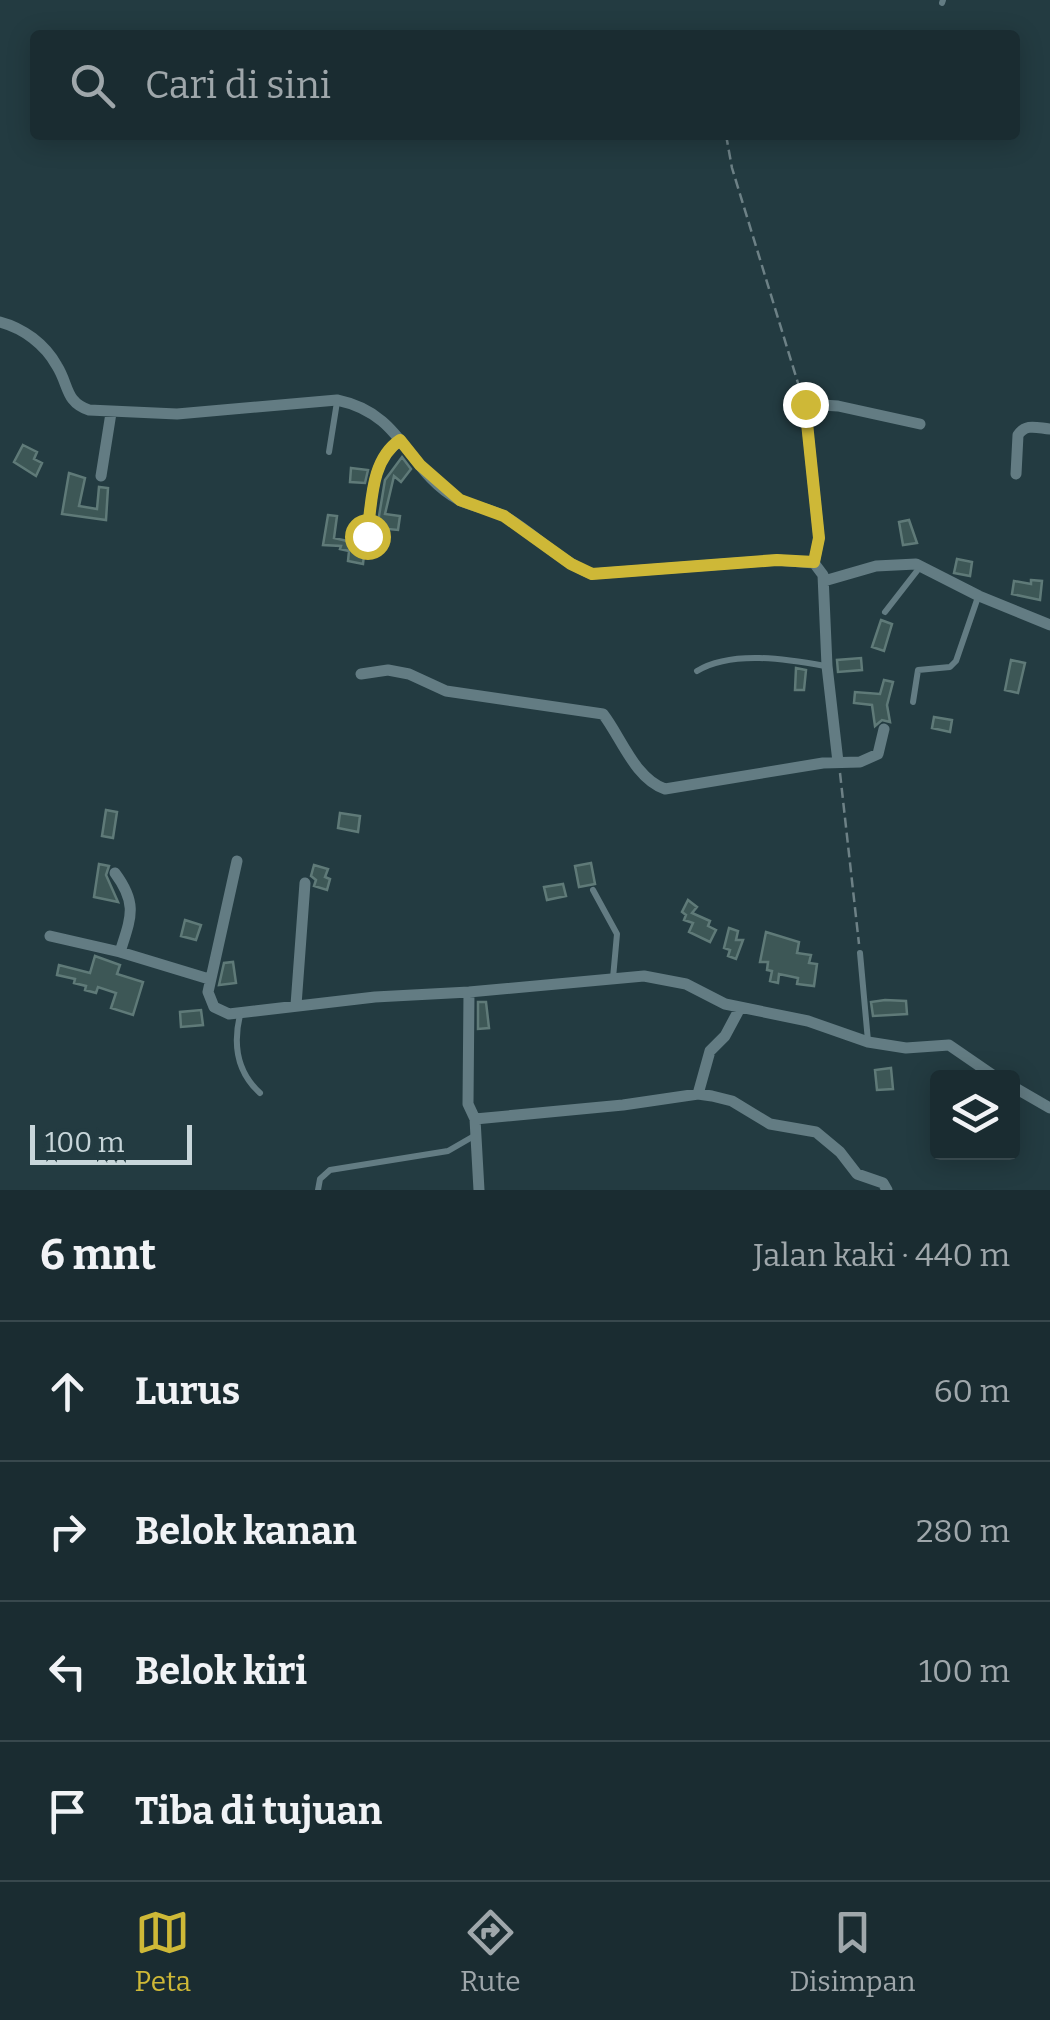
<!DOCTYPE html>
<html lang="id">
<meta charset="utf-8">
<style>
body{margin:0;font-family:Bitter,serif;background:#27383d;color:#f1f3f6}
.controls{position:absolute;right:30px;bottom:30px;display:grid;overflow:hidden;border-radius:10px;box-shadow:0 5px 25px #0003}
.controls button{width:90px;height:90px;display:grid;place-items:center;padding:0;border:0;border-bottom:2px solid #38484d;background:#1a2c31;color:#f1f3f6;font:50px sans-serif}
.scale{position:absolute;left:30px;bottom:25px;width:162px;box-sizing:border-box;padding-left:10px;border:5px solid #c8d6da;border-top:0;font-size:28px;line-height:35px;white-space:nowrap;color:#c8d6da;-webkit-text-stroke:8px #233b41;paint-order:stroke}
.stop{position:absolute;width:30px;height:30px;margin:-22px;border:8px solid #ceb837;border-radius:50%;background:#fff}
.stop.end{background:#ceb837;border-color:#fff;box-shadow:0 2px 10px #0008}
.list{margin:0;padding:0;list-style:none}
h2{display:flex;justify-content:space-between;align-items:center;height:130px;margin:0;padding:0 40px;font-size:42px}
h2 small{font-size:32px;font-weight:400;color:#9fa7ab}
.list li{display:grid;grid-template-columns:65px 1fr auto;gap:30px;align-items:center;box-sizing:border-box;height:140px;padding:0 40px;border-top:2px solid #38484d}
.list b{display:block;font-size:38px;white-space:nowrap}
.list em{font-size:32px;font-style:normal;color:#9fa7ab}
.icon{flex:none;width:55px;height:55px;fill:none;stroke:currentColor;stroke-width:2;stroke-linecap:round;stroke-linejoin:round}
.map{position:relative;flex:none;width:1050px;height:1190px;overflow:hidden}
.search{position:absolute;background:#1a2c31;box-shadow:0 5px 25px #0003;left:30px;right:30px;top:30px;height:110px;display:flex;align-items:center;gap:25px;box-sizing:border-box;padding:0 35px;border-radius:10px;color:#9fa7ab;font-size:38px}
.sheet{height:690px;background:#1a2c31}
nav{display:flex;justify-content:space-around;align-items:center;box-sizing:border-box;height:140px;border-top:2px solid #38484d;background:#1a2c31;font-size:28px;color:#9fa7ab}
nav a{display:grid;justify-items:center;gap:5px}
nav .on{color:#ceb837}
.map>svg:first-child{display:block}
</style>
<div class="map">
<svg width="1050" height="1190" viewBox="0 0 1050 1190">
<rect width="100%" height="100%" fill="#233b41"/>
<path fill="#3d5756" stroke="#5f7a78" stroke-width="2.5" d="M23,445L37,452L34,459L42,463L36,476L14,462Z
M402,457L411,469L401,482L394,476L385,514L400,516L398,530L377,528L385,480Z
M351,468L368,470L365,483L350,482Z
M69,473L85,478L79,506L97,509L99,487L108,488L106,520L62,514Z
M328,515L337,516L334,538L365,545L363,564L348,561L349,551L340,549L341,546L323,545Z
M909,520L917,543L903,545L899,522Z
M957,559L972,562L970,576L954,573Z
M1031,580L1042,581L1040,600L1012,594L1014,581L1031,584Z
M881,620L892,624L884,651L872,647Z
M861,658L862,670L838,672L837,660Z
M1011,660L1025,663L1018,693L1005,690Z
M796,668L806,670L804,690H795Z
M884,680L893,682L887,705L890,722L882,720L875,726L872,705L854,703L855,692L880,694Z
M934,717L952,720L950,732L932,728Z
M106,810L117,812L113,838L102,836Z
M340,813L360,816L358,832L338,828Z
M591,863L595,884L579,887L575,866Z
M99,864L109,866L106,875L118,902L94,897Z
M314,865L328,869L325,877L330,879L327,890L314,886L316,880L311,876Z
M563,884L566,896L547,900L544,887Z
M688,900L697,907L692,913L710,921L708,926L716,930L710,942L689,932L693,923L684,920L686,915L682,912Z
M185,920L201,925L196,940L181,936Z
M729,928L738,931L736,940H743L736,959L728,956L730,950L724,948Z
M766,932L799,942L797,953L811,955L809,963L817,964L814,986L797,984L798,978L779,974L778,983L770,981L772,971L767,970L768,962H760Z
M95,956L120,965L117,974L143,982L133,1015L111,1008L116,993L98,987L96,993L85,990L86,986L74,983L75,979L57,975L59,965L90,973Z
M233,962L236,983L219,985L224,963Z
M885,1000L906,1001L907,1014L873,1016L871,1002Z
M478,1002H486L489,1028L478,1029Z
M201,1010L203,1025L181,1027L180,1012Z
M891,1068L893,1089L877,1090L875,1070Z"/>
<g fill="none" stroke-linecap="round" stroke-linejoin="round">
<path stroke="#6d8186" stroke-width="2.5" stroke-dasharray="10 5" stroke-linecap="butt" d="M726,135L732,168L801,393
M840,773L859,944"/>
<path stroke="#637c83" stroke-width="6" d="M942,3L943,0
M329,452L337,402
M885,612L920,567
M697,671C731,650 787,659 825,666
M913,702L918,670L950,667L956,661L978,597
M593,890L617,934L613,978
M860,953L868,1041
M240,1015C233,1044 237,1072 260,1093
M318,1190L320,1179L330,1170L448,1151L474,1136"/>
<path stroke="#637c83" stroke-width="11" d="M0,322C23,328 45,344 57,366C69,385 65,402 89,410L177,414L337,400C405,414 406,471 459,500C475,508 494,509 509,519C538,537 561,562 592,574L777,560L814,563L823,575L827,666L838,762
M1016,474L1018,435C1026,423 1037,428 1050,429
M101,476L111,413
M367,536C372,504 370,459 400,441
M814,563L819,538L805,404L838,406L920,424
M824,581L876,566L916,564L979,596L1050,625
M361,674L388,670L409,674L446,691L603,714C621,737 635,779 665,789L823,763L860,762L878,754L884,729
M237,861L208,992L214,1007L229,1014L375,997L469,992L644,976L686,984L725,1004L808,1021L868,1042L906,1048L949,1045L997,1078
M115,873C138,904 131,917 120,952
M50,936L120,952L209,979
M469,992L468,1104L475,1119L479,1190
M296,1005L305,883
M1012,1086L1050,1108
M698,1094L710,1051L725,1036L740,1008
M475,1119L623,1105L698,1094L712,1096L732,1101L770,1124L816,1132L840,1152L857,1174L883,1183L887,1190"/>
</g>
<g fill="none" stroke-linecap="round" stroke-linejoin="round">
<path stroke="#ceb837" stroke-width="12" d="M367,536C372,504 370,460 400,440L420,465L460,500L504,516L571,564L592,574L777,560L814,562L819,538L805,404"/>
</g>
</svg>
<div class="controls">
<button><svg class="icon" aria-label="layers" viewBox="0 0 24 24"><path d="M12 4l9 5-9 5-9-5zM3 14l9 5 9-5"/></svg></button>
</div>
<div class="scale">100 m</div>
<div class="stop" style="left:367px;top:536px"></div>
<div class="stop end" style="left:805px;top:404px"></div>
<div class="search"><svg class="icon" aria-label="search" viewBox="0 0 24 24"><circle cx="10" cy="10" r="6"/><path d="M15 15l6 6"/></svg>Cari di sini</div>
</div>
<section class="sheet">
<h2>6 mnt<small>Jalan kaki · 440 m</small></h2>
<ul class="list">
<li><svg class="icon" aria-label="ahead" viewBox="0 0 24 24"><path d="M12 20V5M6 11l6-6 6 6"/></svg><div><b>Lurus</b></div><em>60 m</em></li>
<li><svg class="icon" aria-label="right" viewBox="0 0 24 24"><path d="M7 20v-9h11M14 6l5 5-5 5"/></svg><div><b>Belok kanan</b></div><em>280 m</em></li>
<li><svg class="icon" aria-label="left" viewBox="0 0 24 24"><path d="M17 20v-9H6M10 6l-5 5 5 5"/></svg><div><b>Belok kiri</b></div><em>100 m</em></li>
<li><svg class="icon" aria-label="arrive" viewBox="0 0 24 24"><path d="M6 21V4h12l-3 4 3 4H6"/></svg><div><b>Tiba di tujuan</b></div></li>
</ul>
</section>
<nav>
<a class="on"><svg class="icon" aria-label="map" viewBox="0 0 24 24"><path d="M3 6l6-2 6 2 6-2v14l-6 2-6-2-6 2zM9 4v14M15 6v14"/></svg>Peta</a>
<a><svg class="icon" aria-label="directions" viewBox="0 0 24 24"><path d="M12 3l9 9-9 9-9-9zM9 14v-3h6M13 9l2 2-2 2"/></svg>Rute</a>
<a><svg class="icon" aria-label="saved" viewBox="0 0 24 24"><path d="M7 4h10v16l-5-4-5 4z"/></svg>Disimpan</a>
</nav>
